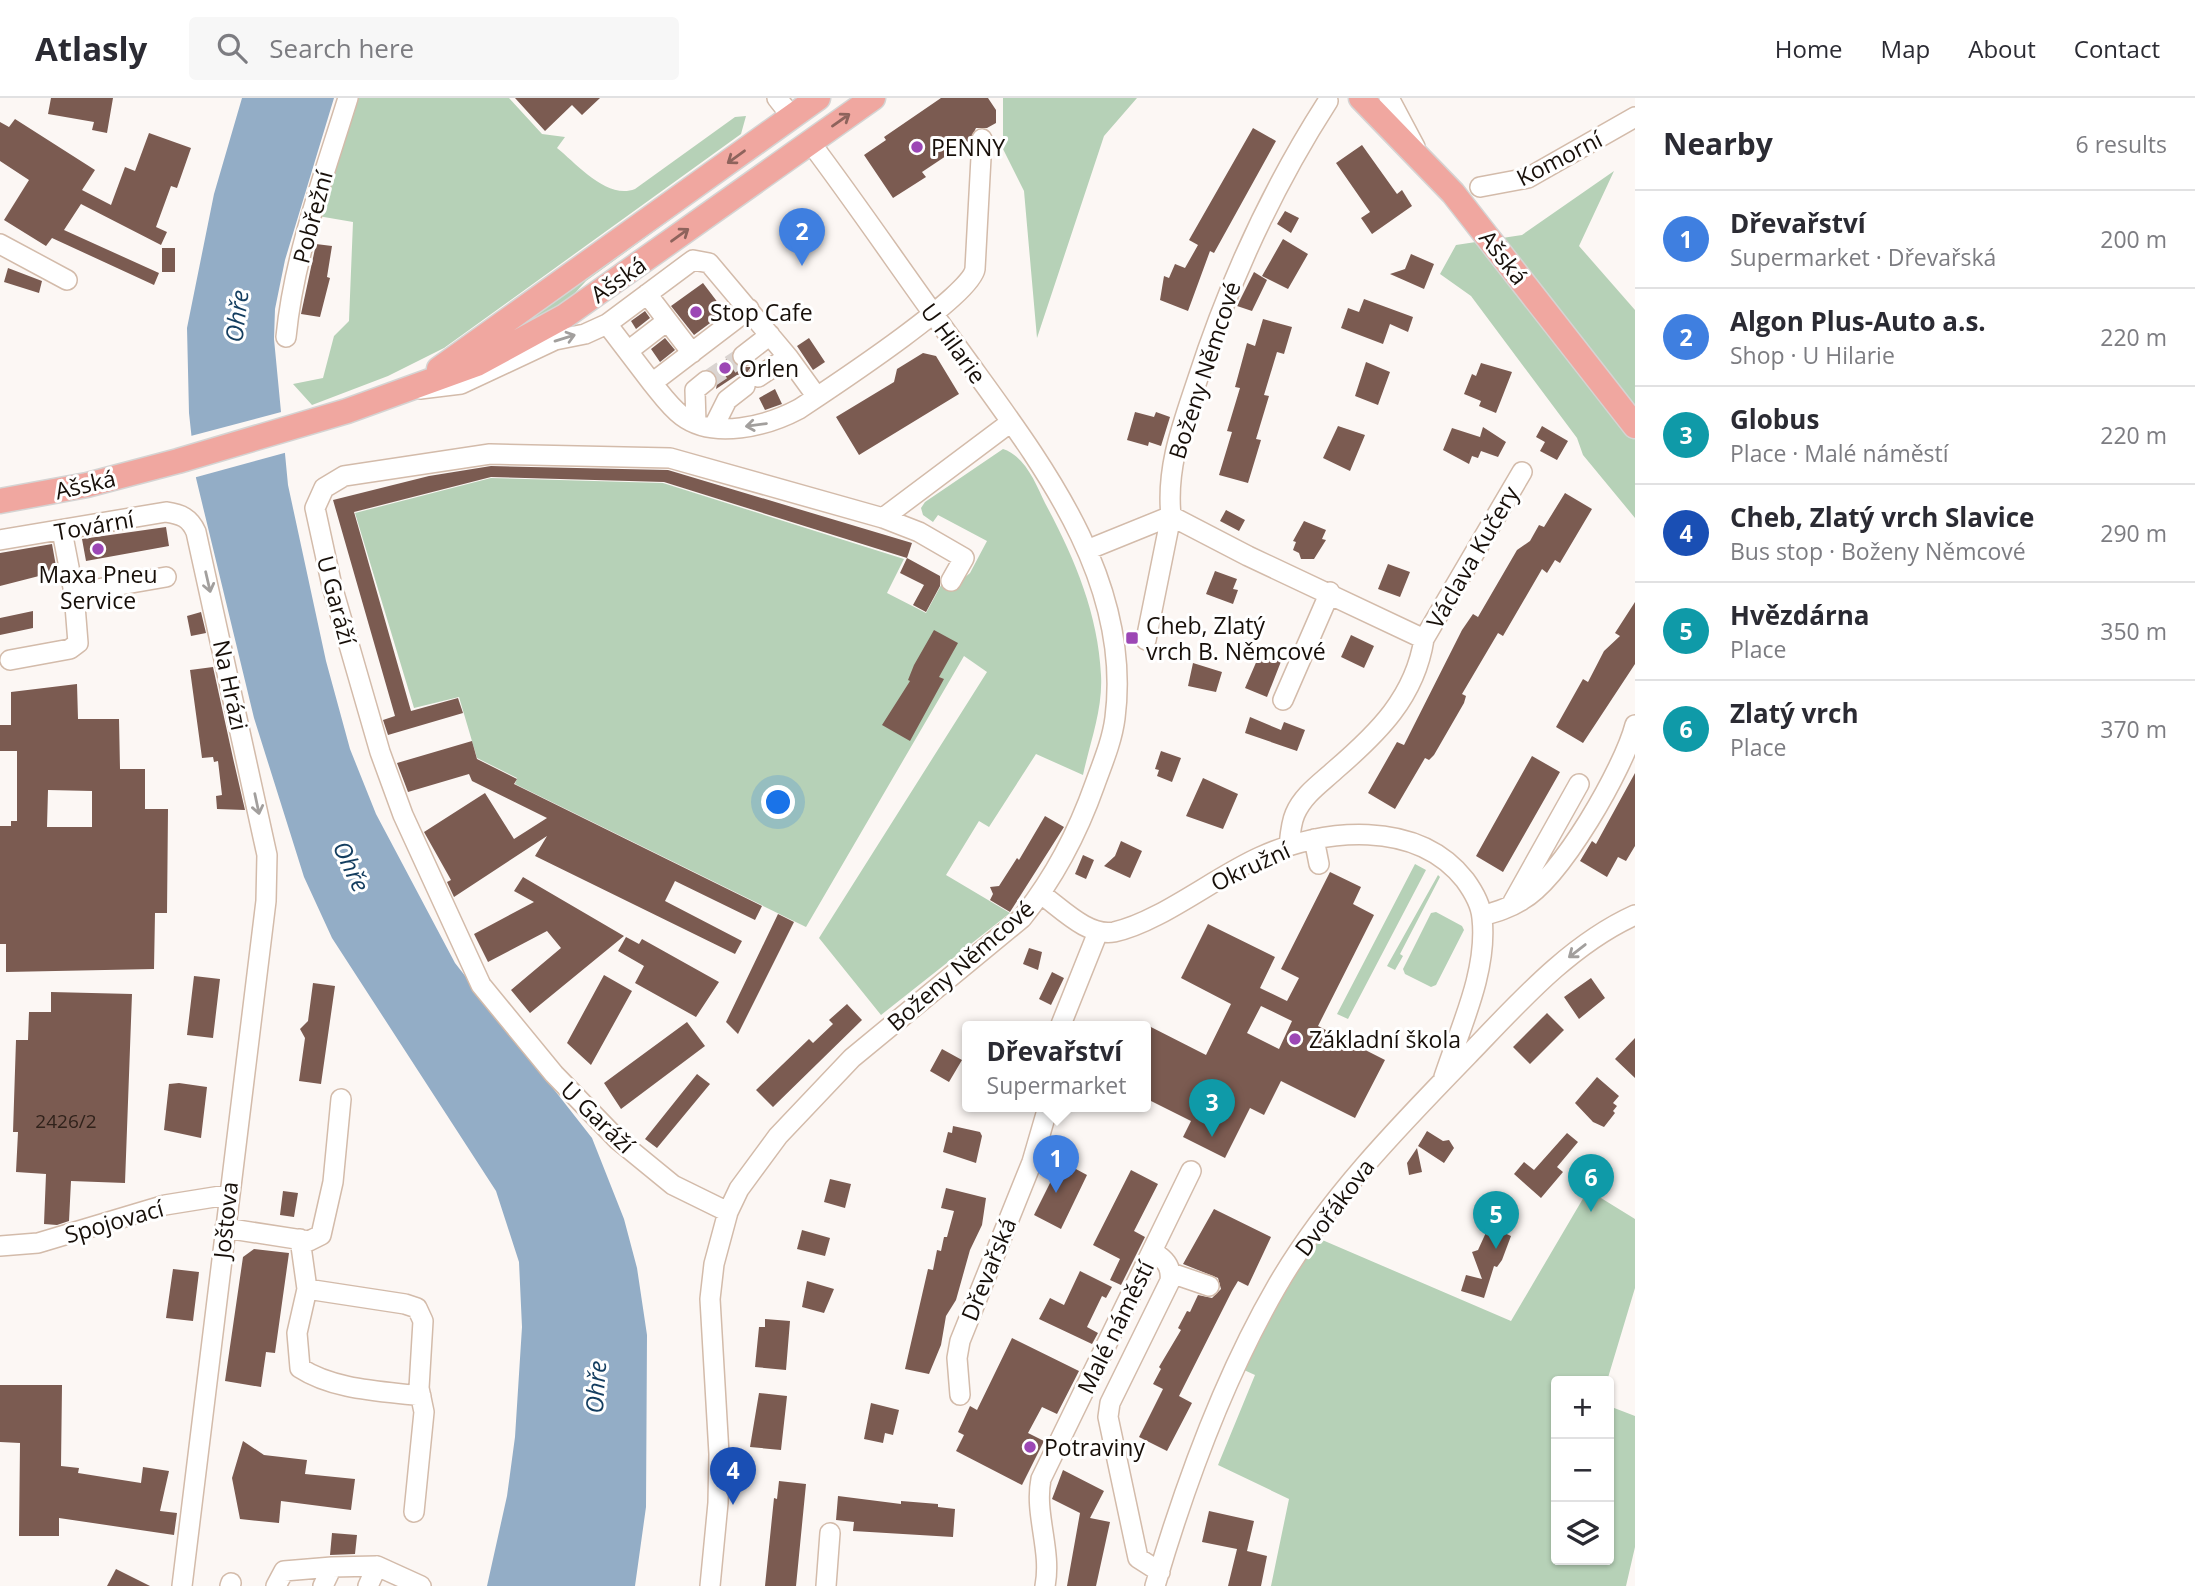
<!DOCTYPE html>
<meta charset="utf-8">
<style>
body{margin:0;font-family:"Open Sans",sans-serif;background:#f7f7f7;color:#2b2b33}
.controls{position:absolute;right:21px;bottom:21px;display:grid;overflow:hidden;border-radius:7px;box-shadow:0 2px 5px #0004}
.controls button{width:63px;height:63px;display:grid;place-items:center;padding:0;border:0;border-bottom:2px solid #e1e1e2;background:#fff;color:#2b2b33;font:35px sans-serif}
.you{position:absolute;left:779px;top:705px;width:24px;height:24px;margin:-18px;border:5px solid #fff;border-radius:50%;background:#1a73e8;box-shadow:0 0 0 10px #1a73e833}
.badge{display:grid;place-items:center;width:46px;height:46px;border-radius:50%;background:#7c3aed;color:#fff;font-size:23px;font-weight:700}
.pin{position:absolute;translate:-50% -58px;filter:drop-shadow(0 2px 4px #0008)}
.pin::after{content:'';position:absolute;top:37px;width:24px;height:21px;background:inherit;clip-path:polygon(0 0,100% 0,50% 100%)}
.popup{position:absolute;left:962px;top:923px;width:189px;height:91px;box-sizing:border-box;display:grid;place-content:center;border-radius:7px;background:#fff;filter:drop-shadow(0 2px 5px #0005);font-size:23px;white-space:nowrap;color:#7c7c81}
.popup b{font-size:26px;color:#2b2b33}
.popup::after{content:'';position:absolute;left:50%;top:100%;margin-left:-14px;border:14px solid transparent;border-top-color:#fff}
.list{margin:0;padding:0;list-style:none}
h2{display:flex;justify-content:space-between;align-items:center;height:91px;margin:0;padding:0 28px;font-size:30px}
h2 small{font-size:23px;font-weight:400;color:#7c7c81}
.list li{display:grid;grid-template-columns:46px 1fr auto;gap:21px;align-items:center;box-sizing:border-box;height:98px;padding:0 28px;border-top:2px solid #e1e1e2}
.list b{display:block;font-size:26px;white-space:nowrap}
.list p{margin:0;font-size:23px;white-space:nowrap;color:#7c7c81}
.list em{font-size:23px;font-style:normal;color:#7c7c81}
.icon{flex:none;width:38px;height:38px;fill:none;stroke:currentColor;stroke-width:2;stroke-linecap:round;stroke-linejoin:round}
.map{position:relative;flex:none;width:1635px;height:1488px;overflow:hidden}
header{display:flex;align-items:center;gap:42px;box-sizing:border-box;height:98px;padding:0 35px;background:#fff;border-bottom:2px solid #e1e1e2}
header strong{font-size:33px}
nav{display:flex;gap:38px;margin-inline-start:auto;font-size:24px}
.search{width:490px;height:63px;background:#f7f7f7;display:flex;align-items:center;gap:18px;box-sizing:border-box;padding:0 24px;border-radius:7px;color:#7c7c81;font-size:26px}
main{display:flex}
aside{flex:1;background:#fff}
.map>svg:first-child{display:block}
</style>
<header>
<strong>Atlasly</strong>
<div class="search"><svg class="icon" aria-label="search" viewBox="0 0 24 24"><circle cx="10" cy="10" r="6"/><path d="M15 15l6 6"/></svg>Search here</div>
<nav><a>Home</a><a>Map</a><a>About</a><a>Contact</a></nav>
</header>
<main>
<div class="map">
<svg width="1635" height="1488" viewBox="0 0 1635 1488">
<rect width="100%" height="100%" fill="#fcf7f4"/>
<path fill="#b6d1b7" d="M355,0H509L542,36L565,39L557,50C577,66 607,102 635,91L735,19L746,18L741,36L444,250L388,278L312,307L293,286L323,280L334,238L349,223L353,124L318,118Z
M1003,0H1137L1104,38L1037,240L1024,93L1003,51Z
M766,52L586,183L564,207L523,228V224Z
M1614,73L1579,148L1635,212V420L1583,357L1577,340L1471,198L1440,176L1456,147L1522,137Z
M1003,351C1025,358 1036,386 1045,405C1074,459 1098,515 1101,577C1103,611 1090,644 1083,677L1036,656L989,729L979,723L946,777L1010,815L881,917L819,840L987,574L964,558L806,829L515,686L517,680L477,660L459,599L414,610L355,415L491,380L663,385L904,461L887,495L926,515L945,480L957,486L970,475L987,443L938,417L933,424L923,417L921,410L925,404Z
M1415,766L1426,772L1348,921L1337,916Z
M1438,777L1440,779L1400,856L1403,858L1395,872L1387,868Z
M1436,814L1462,828L1464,832L1436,887L1431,889L1405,876L1403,871L1431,815Z
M1588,1092L1635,1121V1190L1607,1283H1556V1462H1609V1308L1635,1318V1449L1626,1488H1271L1289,1401L1218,1367L1255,1277L1244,1272L1313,1138L1511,1223Z"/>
<path fill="#93adc6" d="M242,0H334L285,162L275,211L274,241L288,387L326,563L350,651L376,716L455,865L592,1040L624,1121L637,1170L647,1237L646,1409L635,1488H487L507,1398L515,1339L522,1229L519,1164L496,1093L332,840L304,779L254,620L196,380L189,315L187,230L214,96Z"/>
<path fill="#fcf7f4" d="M285,313L288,354L193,380L187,339Z"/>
<path fill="#7b5b51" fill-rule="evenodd" d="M51,0H113L107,35L92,32L94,24L48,16Z
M515,0H600L582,17L572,7L545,33Z
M941,0H988L996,12V25L987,30H976L970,42L922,74L926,79L893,100L864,57L886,42L884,39Z
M15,21L95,72L82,92L111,107L125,69L135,73L149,35L191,50L177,90L171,88L156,129L167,134L161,147L81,106L64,132L159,175L154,187L52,140L46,148L4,122L29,82L0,63V24L9,29Z
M1253,30L1276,43L1214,155L1210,153L1188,213L1160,202L1164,178L1169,180L1175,166L1185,170L1198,147L1189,142Z
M1362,47L1397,96L1402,92L1412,108L1372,136L1361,120L1370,114L1336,65Z
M1285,113L1299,120L1291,135L1277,126Z
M1283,141L1308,156L1288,191L1262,178Z
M316,146L332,148L327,179L330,180L320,219L301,216Z
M162,150H175V174H162Z
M1411,156L1434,166L1424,191L1390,176L1405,171Z
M8,170L42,183L39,195L4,184Z
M1254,174L1267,182L1252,213L1237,208Z
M703,185L725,214L694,237L671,208Z
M1364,201L1413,219L1408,234L1390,226L1383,246L1341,230L1348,210L1359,214Z
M645,213L650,220L636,231L631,223Z
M1263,221L1292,229L1284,256L1277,254L1264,297L1269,298L1256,341L1261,342L1248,385L1219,377L1232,334L1227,333L1240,290L1235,289L1247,245L1255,248Z
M665,240L675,252L660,264L651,251Z
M809,240L825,264L813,272L797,248Z
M923,255L936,258L959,296L859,357L836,319L894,284L897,271Z
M731,258L738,269H751L746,276L737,277L716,291L718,280L711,272Z
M1366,264L1390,274L1378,307L1355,298Z
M1481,265L1512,274L1496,315L1479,308L1481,303L1464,296L1472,276L1476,278Z
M775,291L782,306L765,312L759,300Z
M1135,314L1154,319L1156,314L1170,319L1161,348L1149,344L1148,348L1127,342Z
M1338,328L1365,337L1350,373L1323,360Z
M1542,328L1568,343L1557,362L1540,353L1545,344L1536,339Z
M1483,329L1506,344L1498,359L1481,353L1478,360L1472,358L1469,366L1443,352L1452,330L1480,339Z
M491,368L668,372L912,445L907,460L664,384L491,379L354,414L411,613L458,600L463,615L388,637L383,622L395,618L333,402L429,378Z
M1565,395L1592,411L1560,465L1555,462L1547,475L1542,471L1503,538L1498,535L1462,596L1466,598L1464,605L1434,657L1429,662L1425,660L1395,711L1368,695L1397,644L1404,647L1462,532L1473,516L1478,519L1517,452L1530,443L1539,427L1544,429Z
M1226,412L1245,422L1239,433L1220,423Z
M1304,423L1326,432L1322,441L1326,442L1314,461H1301L1299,455L1293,452L1296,444L1293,443Z
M166,429L169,448L86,463L82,441Z
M52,446L57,474L52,475V480L41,483L39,478L0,488V455Z
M907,460L940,478V488L926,514L913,507L924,487L900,475Z
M1388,466L1410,474L1400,499L1378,491Z
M1215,473L1237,481L1233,491L1238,492L1233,506L1206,496Z
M1635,504V566L1583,645L1556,629L1583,581L1588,584L1604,553L1620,538L1615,535Z
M33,513V530L0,537V520Z
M201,514L206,535L191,538L187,518Z
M934,532L958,545L939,579L944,581L910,643L882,627L910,583L908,582L914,567Z
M1351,537L1374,548L1364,570L1341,559Z
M1261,553L1282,561L1267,599L1245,590Z
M1193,565L1222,574L1216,594L1188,588Z
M213,569L233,660L245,712L217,711L216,698L222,697L218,663L214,664L213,659L202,660L190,572Z
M77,586L78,621H119L120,671H145V711H168L167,815H155L154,871L6,874V846H0V728H11V723H17V653H0V627H11V594ZM48,692L92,693V729H47Z
M1250,619L1281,632L1284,624L1305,632L1297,653L1245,635Z
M472,643L477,661L517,681L514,686L762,808L755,822L675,783L665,803L742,843L735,856L535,758L547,738L454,799L447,784L451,782L424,734L485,695L514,741L547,720L472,683L469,676L408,694L397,665Z
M1161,653L1181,660L1172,684L1157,678L1159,672L1155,671Z
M1532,658L1560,674L1503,774L1476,758Z
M1635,675V748L1626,763L1618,759L1607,779L1580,763L1592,743L1596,746Z
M1203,680L1238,696L1223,731L1186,718Z
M1045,718L1064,729L1010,814L990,802L993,796L990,789L999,788L1017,760L1019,762Z
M1121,743L1142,753L1130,780L1104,768L1115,758Z
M1083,757L1094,762L1086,781L1075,776Z
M1330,774L1361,789L1353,806L1374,817L1318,928L1385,962L1355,1020L1281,983L1264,1017L1250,1010L1225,1060L1183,1039L1191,1023L1145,1000V926L1206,957L1231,906L1181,880L1208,826L1275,859L1260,890L1287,903L1299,880L1281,871ZM1261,908L1292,923L1279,951L1247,935Z
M523,779L624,838L530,915L511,892L561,850L547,833L488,864L474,836L534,804L514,793Z
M778,816L794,824L738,936L726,924Z
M626,839L639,846L642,841L719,884L696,919L635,885L644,868L618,853Z
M1029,850L1042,854L1038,872L1023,866Z
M1052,874L1064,880L1051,907L1039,901Z
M604,877L632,893L591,967L567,945Z
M194,878L220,881L213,940L187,937Z
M1591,880L1605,900L1579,921L1564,899Z
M313,885L335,888L321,986L299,983L305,940L300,931L308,923Z
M51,894L132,896L125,1085L71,1083L69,1123L57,1127L44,1126L46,1076L16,1074L18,1034H13L16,942H28L29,914H51Z
M847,906L862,922L773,1009L756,992L809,941L813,945L833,926L829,922Z
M1547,915L1564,932L1530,966L1513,949Z
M687,924L705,948L621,1011L604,985Z
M1635,940V980L1615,961Z
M942,951L962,962L949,984L930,973Z
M697,976L710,986L657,1050L645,1041Z
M1597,979L1619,998L1613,1005L1617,1008L1613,1013L1615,1015L1604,1029L1593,1024L1575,1005Z
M179,985L207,989L201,1040L164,1032L169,986Z
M953,1028L980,1034L982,1038L976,1065L943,1054L948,1034L952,1035Z
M1427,1033L1443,1043L1449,1042L1454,1050L1444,1065L1418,1048Z
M1567,1035L1578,1044L1557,1069L1563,1074L1541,1100L1514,1076L1524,1064L1534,1072Z
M1417,1050L1422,1074L1409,1077L1407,1065Z
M1061,1063L1087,1077L1061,1131L1034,1117Z
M1131,1072L1158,1086L1134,1133L1145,1139L1121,1187L1110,1182L1120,1161L1093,1147Z
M830,1081L851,1086L845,1110L824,1104Z
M946,1090L986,1100L982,1127L970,1152L956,1202L946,1218L941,1247L929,1276L905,1271L928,1171L933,1172L937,1152L941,1153L944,1139H947L954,1113L941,1110Z
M283,1093L298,1095L294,1119L280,1117Z
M1214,1111L1271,1139L1248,1188L1238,1183L1232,1193L1179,1298L1192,1305L1167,1353L1139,1339L1163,1291L1153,1286L1161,1271L1159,1269L1181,1232L1178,1230L1187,1213L1190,1214L1198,1197L1212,1200L1221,1191L1218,1180L1183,1166Z
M1489,1128L1511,1138L1502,1162L1497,1169L1494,1168L1484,1200L1461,1193L1466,1177L1482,1181L1472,1154L1478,1152Z
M802,1132L830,1140L825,1158L797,1151Z
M254,1151L289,1155L275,1255L266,1254L261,1289L225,1283L243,1159Z
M173,1171L199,1174L193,1223L166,1220Z
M1080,1173L1112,1189L1106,1200L1102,1198L1087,1229L1098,1235L1092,1246L1039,1221L1050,1200L1064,1207Z
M807,1183L834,1191L824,1215L802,1209Z
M765,1221L790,1223L786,1272L755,1269L759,1229H765Z
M1012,1240L1079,1273L1057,1316L1042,1309L1028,1335L1044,1343L1022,1387L956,1353L964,1337L958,1334L970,1308L977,1312Z
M0,1287H62L61,1368L79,1370L78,1375L141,1385L143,1369L169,1373L160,1413L177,1415L174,1437L59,1420V1438H19L20,1345L0,1344Z
M759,1295L787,1298L781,1352L750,1349Z
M871,1305L899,1312L893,1337L885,1335L883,1345L864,1341Z
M243,1343L264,1357L307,1362L305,1376L355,1381L351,1412L281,1403L279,1425L240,1421L232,1380Z
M1063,1372L1104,1393L1090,1420L1110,1424L1096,1488H1067L1080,1415L1052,1401Z
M779,1383L806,1386L796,1488H765L774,1400L777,1401Z
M838,1398L901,1406V1403L938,1406V1409L955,1411L953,1439L853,1433L854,1424L836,1422Z
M1209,1413L1254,1423L1247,1453L1267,1458L1261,1488H1228L1237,1451L1202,1444Z
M332,1435L357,1437L355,1456L330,1457Z
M116,1471L150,1488H107Z"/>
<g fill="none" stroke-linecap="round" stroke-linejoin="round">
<path stroke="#dad4d1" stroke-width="19" stroke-dasharray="19 10" stroke-linecap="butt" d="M706,283L743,258"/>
<g stroke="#d3bbaa" stroke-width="22">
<path id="minor" d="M777,0L792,19
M1389,0L1415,49
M1480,89L1528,80L1635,19
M0,146L67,182
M647,196L692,255
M749,211L652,285C661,296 670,309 682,318C714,342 767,328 799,311C829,291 971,198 975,171L982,41
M607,226L652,285
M286,239C294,157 324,78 348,0
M628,253L667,223
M743,258L770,237
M758,279L788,259
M420,291L461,286L555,242L585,236L607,226L693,162L709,165L788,259L817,299
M696,325L695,292L706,283
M714,328L727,302L745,288
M0,442L166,414C181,416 190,420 196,434L267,757L266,803L182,1488
M1087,452L1171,418C1166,370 1182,328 1197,283C1229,184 1272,90 1328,3
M951,483L964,460L919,434L883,420L1011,324
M74,495L166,479
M1146,542L1171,418L1248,458L1424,541
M10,562L70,551L78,545L74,495L62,433
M1283,602L1330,494
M1314,741L1319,766
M1289,748C1290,738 1291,725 1295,716C1303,697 1321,685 1335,672C1378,635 1415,599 1424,541L1522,374
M1041,796C1061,810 1088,839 1114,834C1160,824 1215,779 1260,759C1323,730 1417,721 1465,782C1473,793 1481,807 1482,820C1488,873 1460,930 1444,979
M1513,804L1579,686
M1482,818C1496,814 1510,810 1522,802C1561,780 1624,670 1635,627
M1060,929L1098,834
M728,1114L673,1087L618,1042L554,976L481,887L403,717L380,654L332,488L315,410L324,390L344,378L490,356L670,360L883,420
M225,1130L309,1143L321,1137L333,1084L341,1001
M300,1141L307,1191L405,1206L417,1210L423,1223L419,1290L424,1314L414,1414
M0,1148L38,1145L165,1107L227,1097
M1152,1153L1191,1073
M1171,1175L1209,1188
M307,1191L297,1235L300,1270C334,1292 381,1293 421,1298
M960,1297L957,1260L960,1243L1032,1064L1048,1009
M230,1488L231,1485
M276,1488L284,1473L332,1469
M323,1488L332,1469L377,1468L421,1488
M368,1488L377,1468
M710,1488L718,1405L719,1356L710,1201L714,1166L728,1114L739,1091L778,1038L852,960L1022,820C1054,780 1078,734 1095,686C1103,664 1112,643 1115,620C1133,479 1038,361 961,254C910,185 862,113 810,44
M826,1488L830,1435
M1045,1488C1052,1452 1034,1416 1041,1381L1152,1153C1164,1161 1172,1167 1170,1183L1110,1305L1108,1319L1138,1460L1160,1474
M1155,1488C1185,1386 1223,1281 1277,1188C1328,1100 1402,1025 1473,952C1521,902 1571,846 1635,817"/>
</g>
<g stroke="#d5d4d3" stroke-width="27">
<path id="major" d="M1361,0L1453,95L1635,328
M439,271L818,0
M0,403L87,387L178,363L347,313L477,266L565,218L873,0"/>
</g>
<use href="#minor" stroke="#fff" stroke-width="19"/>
<use href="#major" stroke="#f0a7a0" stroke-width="24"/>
</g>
<defs><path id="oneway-shaft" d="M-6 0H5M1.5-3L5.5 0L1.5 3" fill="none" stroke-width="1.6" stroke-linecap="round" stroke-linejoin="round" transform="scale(1.75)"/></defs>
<g stroke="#8e635c">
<use href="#oneway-shaft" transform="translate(841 22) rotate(-35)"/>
<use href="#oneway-shaft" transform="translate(736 59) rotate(144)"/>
<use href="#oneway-shaft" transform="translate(680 137) rotate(-36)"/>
</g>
<g stroke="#a29f9d">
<use href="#oneway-shaft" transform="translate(565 240) rotate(-17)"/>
<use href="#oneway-shaft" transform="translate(756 327) rotate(172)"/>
<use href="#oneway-shaft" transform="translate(208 484) rotate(77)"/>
<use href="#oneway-shaft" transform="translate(257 706) rotate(78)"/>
<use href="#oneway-shaft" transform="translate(1577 853) rotate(142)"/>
</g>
<g fill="#9c47b5" stroke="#fff" stroke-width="2.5">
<circle cx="917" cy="49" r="7"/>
<circle cx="696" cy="214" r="7"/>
<circle cx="725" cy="270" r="7"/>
<circle cx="98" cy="451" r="7"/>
<rect x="1125" y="533" width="14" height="14" rx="3.5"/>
<circle cx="1295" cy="941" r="7"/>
<circle cx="1030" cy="1349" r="7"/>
</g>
<g text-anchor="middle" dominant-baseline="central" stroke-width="6" stroke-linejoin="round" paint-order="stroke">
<g font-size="19" fill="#30221b">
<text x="66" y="1023">2426/2</text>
</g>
<g font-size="23" fill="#170f09" stroke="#fff" text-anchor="start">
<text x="931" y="49">PENNY</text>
<text x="710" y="214">Stop Cafe</text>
<text x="739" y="270">Orlen</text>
<text x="98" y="476" text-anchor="middle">Maxa Pneu<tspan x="98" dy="26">Service</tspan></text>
<text x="1146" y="527">Cheb, Zlatý<tspan x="1146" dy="26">vrch B. Němcové</tspan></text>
<text x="1309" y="941">Základní škola</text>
<text x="1044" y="1349">Potraviny</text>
</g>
<g font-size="23" fill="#170f09" stroke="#fff">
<text transform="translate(1559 60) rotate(-27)">Komorní</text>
<text transform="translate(312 119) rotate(-75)">Pobřežní</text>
<text transform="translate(1504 159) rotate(52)">Ašská</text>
<text transform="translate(618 181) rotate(-35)">Ašská</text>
<text transform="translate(954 245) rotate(54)">U Hilarie</text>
<text transform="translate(1204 272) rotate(-72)">Boženy Němcové</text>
<text transform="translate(85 386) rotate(-13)">Ašská</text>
<text transform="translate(94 427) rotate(-10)">Tovární</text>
<text transform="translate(1472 459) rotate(-60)">Václava Kučery</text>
<text transform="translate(337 502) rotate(75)">U Garáží</text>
<text transform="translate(231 587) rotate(78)">Na Hrázi</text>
<text transform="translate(1250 768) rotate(-25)">Okružní</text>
<text transform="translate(960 867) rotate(-41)">Boženy Němcové</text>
<text transform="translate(598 1019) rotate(44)">U Garáží</text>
<text transform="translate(1334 1109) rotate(-53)">Dvořákova</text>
<text transform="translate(225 1122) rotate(-84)">Joštova</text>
<text transform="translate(114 1123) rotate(-16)">Spojovací</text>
<text transform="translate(988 1171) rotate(-68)">Dřevařská</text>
<text transform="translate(1115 1229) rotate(-64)">Malé náměstí</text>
</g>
<g font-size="24" font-style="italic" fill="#133d5f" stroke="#fff">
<text transform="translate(236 218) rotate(-83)">Ohře</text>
<text transform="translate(352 768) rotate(65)">Ohře</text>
<text transform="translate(595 1289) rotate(-86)">Ohře</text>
</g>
</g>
</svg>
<div class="controls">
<button>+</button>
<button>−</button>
<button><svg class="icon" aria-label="layers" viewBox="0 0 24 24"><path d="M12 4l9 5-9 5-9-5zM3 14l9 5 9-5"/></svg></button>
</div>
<div class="you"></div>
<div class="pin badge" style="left:1056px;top:1095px;background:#3f7fe0">1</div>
<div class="popup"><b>Dřevařství</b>Supermarket</div>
<div class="pin badge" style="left:802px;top:168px;background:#3f7fe0">2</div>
<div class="pin badge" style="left:1212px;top:1039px;background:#0f9aa8">3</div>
<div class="pin badge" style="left:733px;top:1407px;background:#1a4fb4">4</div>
<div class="pin badge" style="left:1496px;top:1151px;background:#0f9aa8">5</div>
<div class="pin badge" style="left:1591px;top:1114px;background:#0f9aa8">6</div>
</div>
<aside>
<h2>Nearby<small>6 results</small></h2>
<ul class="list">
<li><span class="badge" style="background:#3f7fe0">1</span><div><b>Dřevařství</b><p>Supermarket · Dřevařská</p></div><em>200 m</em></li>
<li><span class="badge" style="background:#3f7fe0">2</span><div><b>Algon Plus-Auto a.s.</b><p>Shop · U Hilarie</p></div><em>220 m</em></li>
<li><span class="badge" style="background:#0f9aa8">3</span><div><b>Globus</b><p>Place · Malé náměstí</p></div><em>220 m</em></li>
<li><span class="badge" style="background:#1a4fb4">4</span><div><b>Cheb, Zlatý vrch Slavice</b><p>Bus stop · Boženy Němcové</p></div><em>290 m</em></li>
<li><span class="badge" style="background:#0f9aa8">5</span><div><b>Hvězdárna</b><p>Place</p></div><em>350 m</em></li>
<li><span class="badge" style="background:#0f9aa8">6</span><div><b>Zlatý vrch</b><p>Place</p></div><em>370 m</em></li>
</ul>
</aside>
</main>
